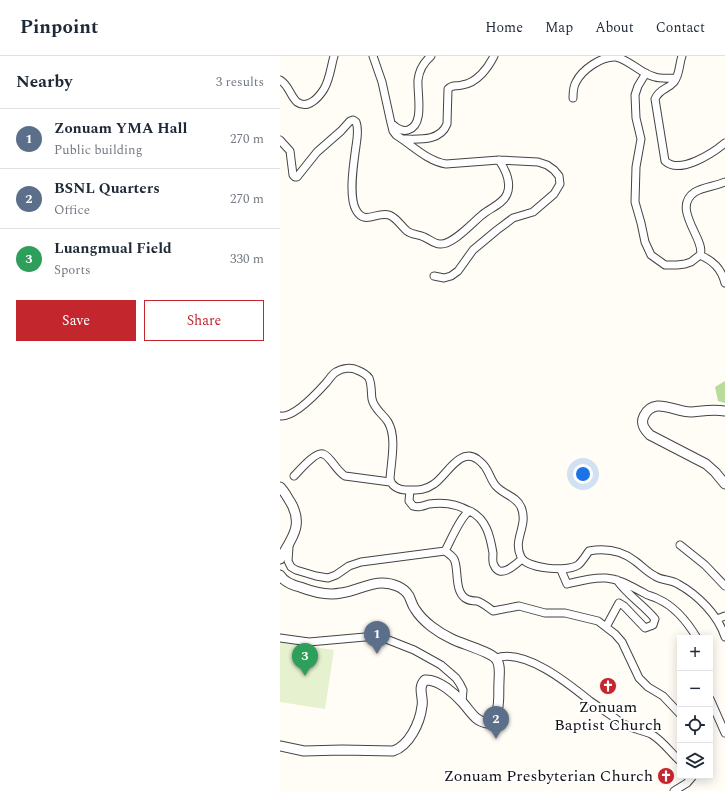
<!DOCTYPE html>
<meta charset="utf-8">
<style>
body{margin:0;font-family:Spectral,serif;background:#f2f2f3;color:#1f2937}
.controls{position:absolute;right:12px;bottom:12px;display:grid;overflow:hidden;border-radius:0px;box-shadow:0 2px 10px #0003}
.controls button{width:36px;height:36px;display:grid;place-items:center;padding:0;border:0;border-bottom:1px solid #e0e1e3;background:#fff;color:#1f2937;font:20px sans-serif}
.you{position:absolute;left:303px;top:418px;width:14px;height:14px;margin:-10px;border:3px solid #fff;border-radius:50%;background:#1a73e8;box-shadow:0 0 0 6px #1a73e833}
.badge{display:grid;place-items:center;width:26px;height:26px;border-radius:50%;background:#c4262e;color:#fff;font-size:13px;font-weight:700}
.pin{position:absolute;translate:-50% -33px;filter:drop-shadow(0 1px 2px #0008)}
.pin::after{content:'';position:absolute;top:21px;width:14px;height:12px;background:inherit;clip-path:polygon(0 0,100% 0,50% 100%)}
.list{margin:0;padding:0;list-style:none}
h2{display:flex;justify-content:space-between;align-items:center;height:52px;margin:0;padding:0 16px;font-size:17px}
h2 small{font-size:13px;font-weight:400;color:#747a83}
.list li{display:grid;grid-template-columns:26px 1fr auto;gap:12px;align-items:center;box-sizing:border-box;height:60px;padding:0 16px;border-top:1px solid #e0e1e3}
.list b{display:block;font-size:15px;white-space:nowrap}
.list p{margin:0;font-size:13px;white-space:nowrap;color:#747a83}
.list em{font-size:13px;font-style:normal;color:#747a83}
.actions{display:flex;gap:8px;padding:12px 16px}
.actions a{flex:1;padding:9px 0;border:1px solid #c4262e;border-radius:0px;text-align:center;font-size:14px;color:#c4262e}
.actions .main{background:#c4262e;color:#fff}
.icon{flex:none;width:22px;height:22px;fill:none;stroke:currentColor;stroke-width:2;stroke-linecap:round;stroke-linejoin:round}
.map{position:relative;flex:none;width:445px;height:735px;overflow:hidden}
header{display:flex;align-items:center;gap:24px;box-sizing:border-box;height:56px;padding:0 20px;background:#fff;border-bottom:1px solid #e0e1e3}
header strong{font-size:19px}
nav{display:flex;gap:22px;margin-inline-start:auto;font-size:14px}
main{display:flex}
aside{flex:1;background:#fff}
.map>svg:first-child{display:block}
</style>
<header>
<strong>Pinpoint</strong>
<nav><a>Home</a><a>Map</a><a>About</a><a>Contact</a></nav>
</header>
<main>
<aside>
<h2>Nearby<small>3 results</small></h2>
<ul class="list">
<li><span class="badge" style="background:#5c6f8a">1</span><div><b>Zonuam YMA Hall</b><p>Public building</p></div><em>270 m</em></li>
<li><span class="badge" style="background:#5c6f8a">2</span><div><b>BSNL Quarters</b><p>Office</p></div><em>270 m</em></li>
<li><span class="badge" style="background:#2e9e5b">3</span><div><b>Luangmual Field</b><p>Sports</p></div><em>330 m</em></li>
</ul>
<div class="actions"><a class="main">Save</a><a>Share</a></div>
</aside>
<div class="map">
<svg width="445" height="735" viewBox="0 0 445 735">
<rect width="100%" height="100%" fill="#fffdf5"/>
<path fill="#b9dc9c" d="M445,325V347L438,345L435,331Z"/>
<path fill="#e6f2cf" d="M0,586L54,594L45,653L0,646Z"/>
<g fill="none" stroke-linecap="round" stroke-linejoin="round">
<g stroke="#444" stroke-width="9">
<path id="minor" d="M93,0L102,26L111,67C116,72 122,76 128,74C145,69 137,38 138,24C139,15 144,6 151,0
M402,0C399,8 400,18 394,26C387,34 380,32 375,43L385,105C400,119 433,97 445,87
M366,17L358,30L355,39L356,62L361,83L356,111L355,146L361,167L365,186L371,199L385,209H397L405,208L411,206L420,199C427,185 390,152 415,136C423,131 436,130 445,126
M0,24C9,29 10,40 17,46C28,54 39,41 44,33C50,23 51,10 54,0
M293,42C293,36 293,31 296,26C302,14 321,0 336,1C350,4 361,18 375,21C381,23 389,22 396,22
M111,67L113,75L116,79C132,89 147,105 166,108L219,104L258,106L267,109L274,114L279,120L280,128L274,138L253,156L233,162L217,174L193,194L178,215L171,220L164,222L154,220
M122,83C138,83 160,86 167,68L168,33C173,28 176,31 182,29C197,27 208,12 214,0
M0,84L10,95L13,119L15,121H17L37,96L61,75L70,65L73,64L76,66C79,73 77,83 76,90C74,105 68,140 76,154C85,170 97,155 109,159C117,162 120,169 127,175C132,179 138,178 144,181C149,183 154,188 160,188C173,189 193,166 202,159C210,152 223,148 227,138C232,126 225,113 219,104
M420,199C433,205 441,212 445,227
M0,360C14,362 37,337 46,327C49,324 52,318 56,316C62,312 71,311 77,314C82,316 86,318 89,322C92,329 91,337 92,343C94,353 103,358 108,366C117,381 111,406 110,423C111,430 119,434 126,434C137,434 144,435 154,428C166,420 180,391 197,403C201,406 205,410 207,414C210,419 212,426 216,430C224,439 236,440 241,451C249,470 232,483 241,501C247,513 287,516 298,509C302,506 306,499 309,495C326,492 342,495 355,505C362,510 367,516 375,520C382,525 390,523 398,528C418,539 438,559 445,581
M14,420C19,415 36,395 43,398C47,399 50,404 52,406C56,411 60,417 65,420L110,426
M130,434L129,445L133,450C139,452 143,450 149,448C162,446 177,448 189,455
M400,489L425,509L445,530
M9,491L8,505L11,511L16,514L36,520L48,522L56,519L69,510L81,506L165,495C168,497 172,500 174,503C179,512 174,534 185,542C189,545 193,545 197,545C203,547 209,552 213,555L239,550L265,557H285L318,565L335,578L342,586L359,622L368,631L383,640L400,658
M165,495C170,486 181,459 190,455C206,463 210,479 213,497C213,501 212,506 214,509C220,524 236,508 242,503
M281,514L287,528C299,525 313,521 326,522C340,523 352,531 364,537C368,540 373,540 378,543C394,550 408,567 417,582
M437,563L445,560
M326,571L339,547L344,550L365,572L373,569L375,563C364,549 347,539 337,524
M0,582L29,586L85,581H101L134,594L161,609L176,622L180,628L183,634L182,646
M216,602C245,592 289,628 310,645C320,652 330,658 340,666C349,672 361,674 371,678C382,684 391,697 400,705
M430,643L445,677
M394,735L407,727L413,720"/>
</g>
<g stroke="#444" stroke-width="11">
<path id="tertiary" d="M445,355C433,353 423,355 411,356C394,356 374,340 364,360C360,368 365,374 370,379L426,408L435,416L445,428
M0,431C5,436 7,441 11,447C24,470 11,483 0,503
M0,519C4,526 12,529 20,531C33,536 47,540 61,537C76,535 88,527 102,527C112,527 124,531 129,540C131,544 132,549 135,553C143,566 159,577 172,583C182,588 211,596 216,603C221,609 219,619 219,626C218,642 222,658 207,667C195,665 191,656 183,647C175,638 159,623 145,624C137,632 144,641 142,650C140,667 129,690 113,695L62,694L24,695L0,690"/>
</g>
<use href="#minor" stroke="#fff" stroke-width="7"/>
<use href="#tertiary" stroke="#fff" stroke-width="9"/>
</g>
<defs>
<g id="church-disc" transform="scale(0.9)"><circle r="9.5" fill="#c4262e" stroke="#fff"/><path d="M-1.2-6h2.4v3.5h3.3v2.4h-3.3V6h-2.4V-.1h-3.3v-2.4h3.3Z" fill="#fff"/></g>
</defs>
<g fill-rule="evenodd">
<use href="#church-disc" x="328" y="630"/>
<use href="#church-disc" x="386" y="720"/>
</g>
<g text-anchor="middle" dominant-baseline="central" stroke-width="4" stroke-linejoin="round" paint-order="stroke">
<g font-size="16" fill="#111" stroke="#fff">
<text x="328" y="651">Zonuam<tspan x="328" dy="18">Baptist Church</tspan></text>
<text x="373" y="720" text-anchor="end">Zonuam Presbyterian Church</text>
</g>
</g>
</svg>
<div class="controls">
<button>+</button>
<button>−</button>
<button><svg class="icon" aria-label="locate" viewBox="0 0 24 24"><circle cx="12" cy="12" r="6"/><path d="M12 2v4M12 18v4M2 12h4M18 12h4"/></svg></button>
<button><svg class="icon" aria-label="layers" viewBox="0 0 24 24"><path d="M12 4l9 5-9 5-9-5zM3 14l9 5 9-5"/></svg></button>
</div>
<div class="you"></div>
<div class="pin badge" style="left:97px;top:598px;background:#5c6f8a">1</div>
<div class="pin badge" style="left:216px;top:683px;background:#5c6f8a">2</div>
<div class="pin badge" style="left:25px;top:620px;background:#2e9e5b">3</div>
</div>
</main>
